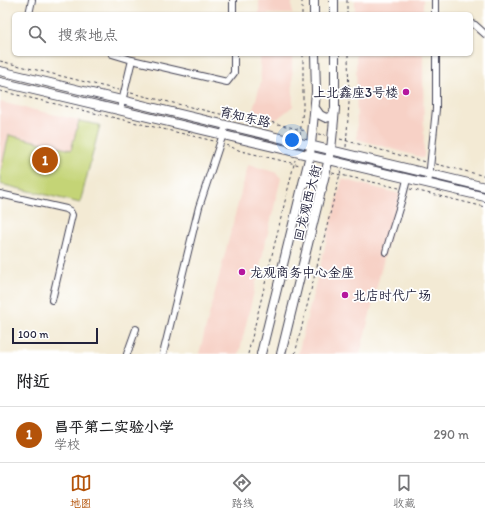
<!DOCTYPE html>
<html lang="zh">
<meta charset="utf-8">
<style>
body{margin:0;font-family:Itim,"LXGW WenKai TC",sans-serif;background:#f2f2f2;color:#202124}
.scale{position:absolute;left:12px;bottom:10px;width:86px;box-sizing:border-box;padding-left:4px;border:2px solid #22223b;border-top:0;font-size:11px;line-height:14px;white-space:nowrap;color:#22223b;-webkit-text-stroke:3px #fff;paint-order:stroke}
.you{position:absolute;left:292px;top:140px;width:14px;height:14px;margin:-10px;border:3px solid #fff;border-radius:50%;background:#1a73e8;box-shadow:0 0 0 6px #1a73e833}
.badge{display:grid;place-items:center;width:26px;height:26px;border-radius:50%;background:#b45309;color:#fff;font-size:13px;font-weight:700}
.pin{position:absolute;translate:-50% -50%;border:2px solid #fff;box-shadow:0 1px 4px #0006}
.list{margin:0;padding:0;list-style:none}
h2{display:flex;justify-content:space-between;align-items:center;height:52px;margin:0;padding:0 16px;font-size:17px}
h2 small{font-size:13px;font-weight:400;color:#757577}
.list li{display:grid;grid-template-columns:26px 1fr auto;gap:12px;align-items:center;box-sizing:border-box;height:56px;padding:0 16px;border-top:1px solid #e0e0e0}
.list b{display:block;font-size:15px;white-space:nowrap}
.list p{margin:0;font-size:13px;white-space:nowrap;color:#757577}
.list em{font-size:13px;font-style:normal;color:#757577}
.icon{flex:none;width:22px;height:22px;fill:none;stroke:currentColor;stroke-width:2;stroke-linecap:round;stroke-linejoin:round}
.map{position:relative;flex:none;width:485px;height:354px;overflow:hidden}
.search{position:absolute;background:#fff;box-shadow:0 1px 3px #0004;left:12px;right:12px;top:12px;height:44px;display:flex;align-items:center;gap:10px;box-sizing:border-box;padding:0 14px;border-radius:6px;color:#757577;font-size:15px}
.sheet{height:108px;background:#fff}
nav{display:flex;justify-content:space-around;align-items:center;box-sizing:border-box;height:56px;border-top:1px solid #e0e0e0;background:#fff;font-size:11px;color:#757577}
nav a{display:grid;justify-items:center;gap:2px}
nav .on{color:#b45309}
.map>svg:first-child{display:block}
</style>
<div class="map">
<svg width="485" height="354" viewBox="0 0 485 354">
<rect width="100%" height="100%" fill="#fff"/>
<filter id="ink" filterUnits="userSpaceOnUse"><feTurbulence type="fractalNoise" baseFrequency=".025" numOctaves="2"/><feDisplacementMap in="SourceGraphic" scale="8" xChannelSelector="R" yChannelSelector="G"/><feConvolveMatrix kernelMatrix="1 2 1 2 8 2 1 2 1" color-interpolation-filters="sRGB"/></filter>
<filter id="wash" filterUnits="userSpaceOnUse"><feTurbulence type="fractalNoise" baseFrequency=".012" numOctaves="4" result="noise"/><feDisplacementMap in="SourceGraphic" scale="16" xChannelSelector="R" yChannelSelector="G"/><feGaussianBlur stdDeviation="0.9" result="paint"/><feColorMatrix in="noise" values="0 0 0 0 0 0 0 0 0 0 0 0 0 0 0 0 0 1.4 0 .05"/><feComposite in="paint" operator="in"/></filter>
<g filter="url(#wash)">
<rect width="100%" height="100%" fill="#f3ead4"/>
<path fill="#f7d1c6" d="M259,0H292V14H259Z
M355,0H423V14H355Z
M260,54H292L293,106L277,119L252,113L261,82Z
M356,54H423L424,158L357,139Z
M0,102L100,125L80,203L0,184Z
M248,165L275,172L281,178L239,354H199Z
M342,179L400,194L360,354H298Z"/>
<path fill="#c4d476" stroke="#737b58" d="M79,121L100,125L80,203L0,184V175L9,135L71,150Z"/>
</g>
<g filter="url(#ink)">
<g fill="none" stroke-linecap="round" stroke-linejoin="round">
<g stroke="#414052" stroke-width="8">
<path id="minor" d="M233,0V14
M435,0V14
M29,14L32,0
M471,24L475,25L485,34
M112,54L132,60L120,110
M132,60L227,82L234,73V54
M429,178L436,109V54
M0,194L66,209L70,211L72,215L52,300
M386,252C392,227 402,204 407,179
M127,354L136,329
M163,354L199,207L226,125"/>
</g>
<g stroke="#414052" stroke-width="10">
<path id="major" d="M314,0V14
M334,0V14
M0,71L485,187
M0,82L485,197
M315,108L320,115L326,118L332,116L335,109
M303,185L308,179L314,178L321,183L322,190
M261,354L310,155L316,92L315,54
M281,354L331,150L335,109V54"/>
</g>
<path stroke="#414052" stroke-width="1" stroke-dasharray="3 3" stroke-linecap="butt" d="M302,0V14
M347,0V14
M0,61L118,90
M0,91L214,141
M131,93L220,114L255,118L305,131
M318,134L325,135
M300,135L303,109V54
M340,139L425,162
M226,145L241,151L300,165
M346,147L349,103L348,54
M436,164L485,176
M332,173L399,188
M410,189L485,207
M248,354L295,160
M295,354L341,170"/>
<use href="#minor" stroke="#fff" stroke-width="6"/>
<use href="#major" stroke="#fff" stroke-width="8"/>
</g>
</g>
<g fill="#b5179e" stroke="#fff" stroke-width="1.5">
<circle cx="406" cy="92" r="4"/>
<circle cx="242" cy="272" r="4"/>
<circle cx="345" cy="295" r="4"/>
</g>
<g text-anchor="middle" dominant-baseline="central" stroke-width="3.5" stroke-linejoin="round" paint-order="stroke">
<g font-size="13" fill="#22223b" stroke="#fff" text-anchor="start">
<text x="398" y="92" text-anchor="end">上北鑫座3号楼</text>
<text x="250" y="272">龙观商务中心金座</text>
<text x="353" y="295">北店时代广场</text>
</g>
<g font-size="13" fill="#22223b" stroke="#fff">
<text transform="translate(245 117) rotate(13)">育知东路</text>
<text transform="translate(307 203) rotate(-76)">回龙观西大街</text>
</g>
</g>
</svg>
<div class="scale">100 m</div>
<div class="you"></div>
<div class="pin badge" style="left:45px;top:160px">1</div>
<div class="search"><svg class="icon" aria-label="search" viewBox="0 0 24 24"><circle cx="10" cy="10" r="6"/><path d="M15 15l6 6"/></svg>搜索地点</div>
</div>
<section class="sheet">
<h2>附近<small></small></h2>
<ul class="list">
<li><span class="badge">1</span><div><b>昌平第二实验小学</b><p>学校</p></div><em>290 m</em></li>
</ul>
</section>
<nav>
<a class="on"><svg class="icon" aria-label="map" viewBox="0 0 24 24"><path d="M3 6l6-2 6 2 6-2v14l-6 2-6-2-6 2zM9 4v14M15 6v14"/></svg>地图</a>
<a><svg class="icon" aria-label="directions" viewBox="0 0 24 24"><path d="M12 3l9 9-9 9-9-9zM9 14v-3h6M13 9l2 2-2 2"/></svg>路线</a>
<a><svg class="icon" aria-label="saved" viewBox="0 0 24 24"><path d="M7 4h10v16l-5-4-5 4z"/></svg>收藏</a>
</nav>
